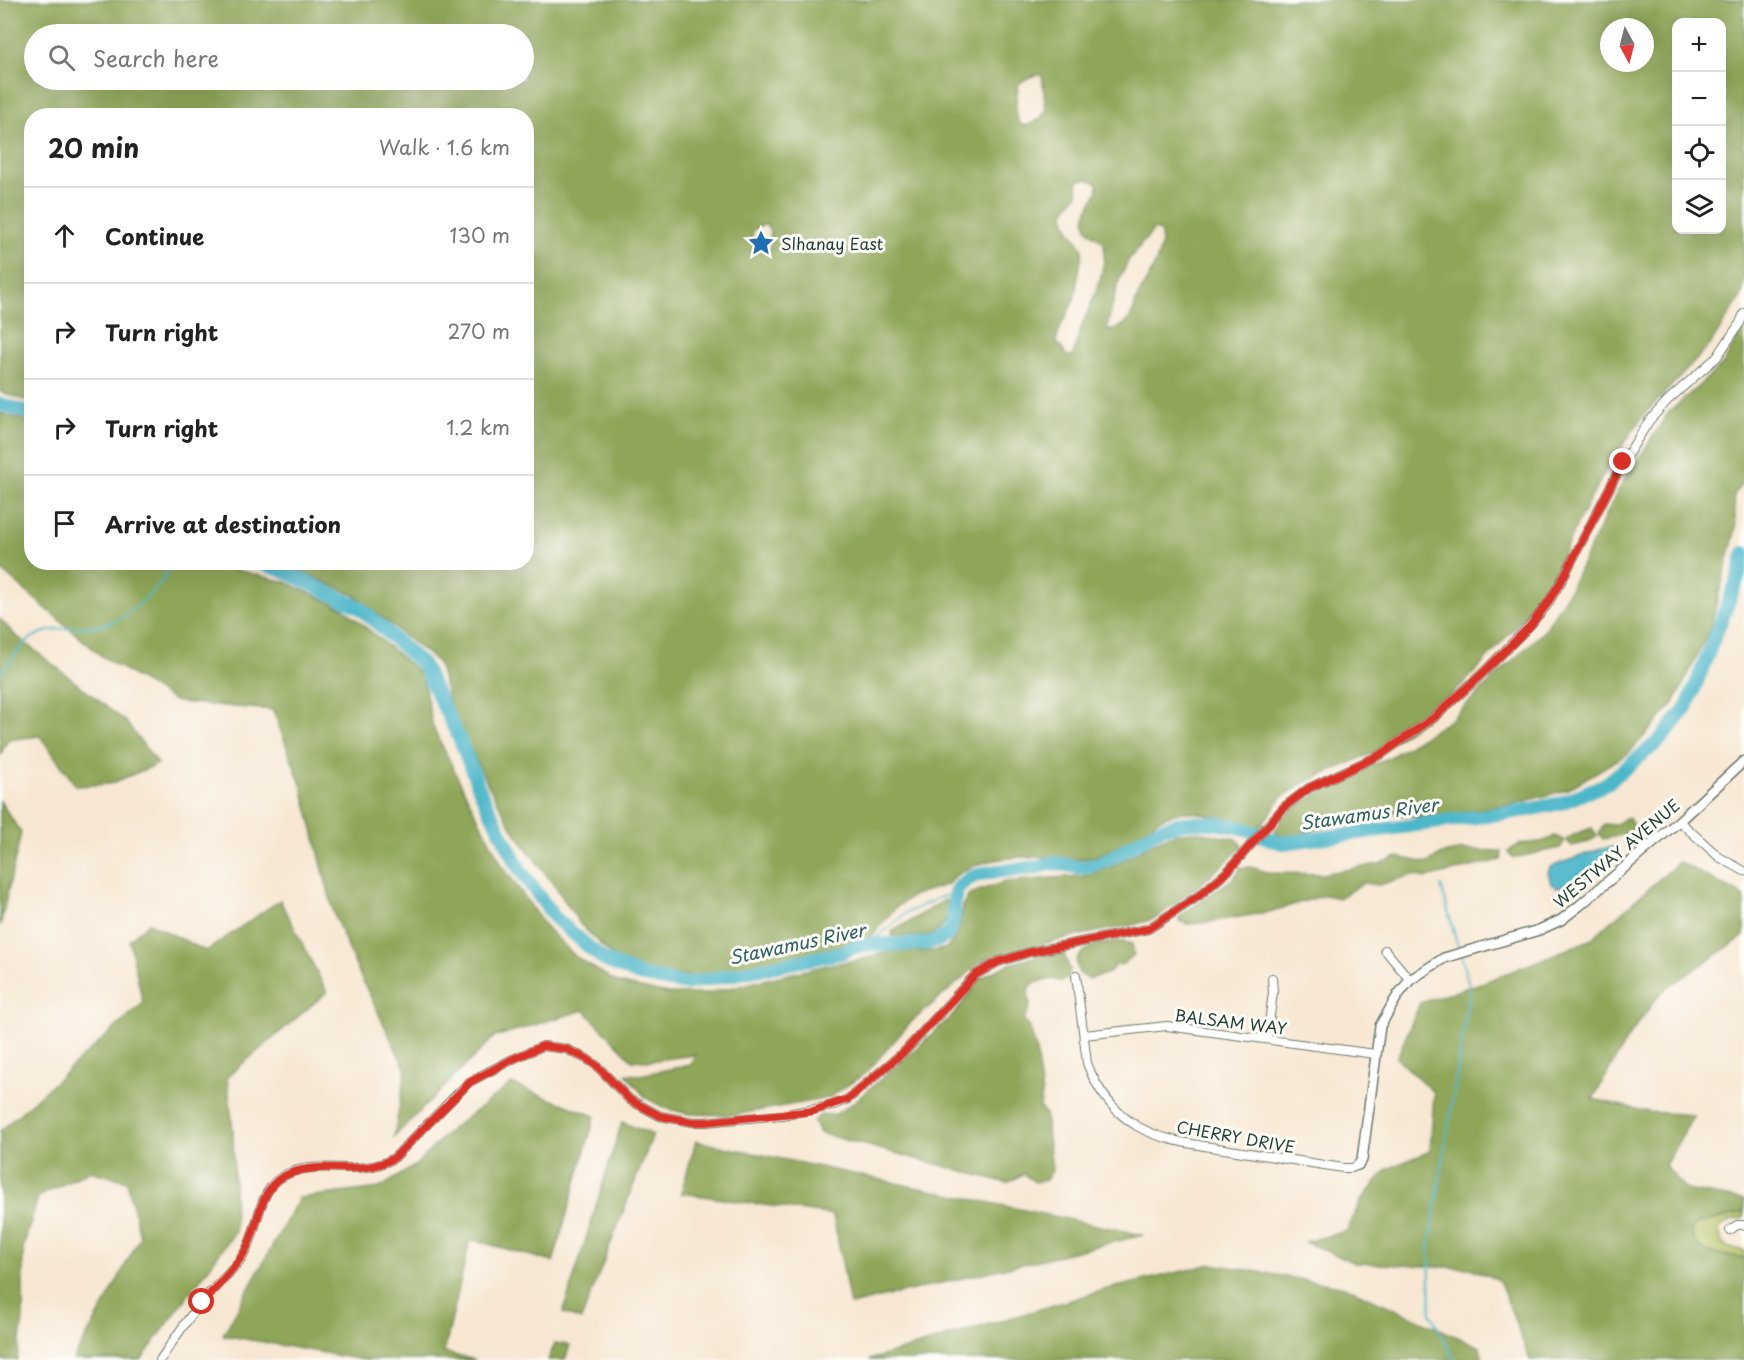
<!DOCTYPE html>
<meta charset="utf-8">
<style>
body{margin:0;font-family:"Playpen Sans",sans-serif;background:#f6f6f6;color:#222}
.controls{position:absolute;right:18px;top:18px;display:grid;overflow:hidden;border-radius:12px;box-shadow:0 6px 24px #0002}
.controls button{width:54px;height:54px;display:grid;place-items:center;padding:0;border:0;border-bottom:2px solid #e0e0e0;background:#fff;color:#222;font:30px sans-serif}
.compass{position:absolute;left:1600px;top:18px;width:54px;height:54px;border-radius:50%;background:#fff;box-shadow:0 6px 24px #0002;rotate:173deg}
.stop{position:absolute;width:18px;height:18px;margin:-14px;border:4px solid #d93025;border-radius:50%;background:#fff}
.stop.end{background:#d93025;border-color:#fff;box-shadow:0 2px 6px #0008}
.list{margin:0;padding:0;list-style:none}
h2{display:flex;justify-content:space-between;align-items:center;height:78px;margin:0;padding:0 24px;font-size:26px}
h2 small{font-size:20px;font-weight:400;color:#767676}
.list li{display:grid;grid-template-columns:39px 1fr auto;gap:18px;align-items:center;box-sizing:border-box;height:96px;padding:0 24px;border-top:2px solid #e0e0e0}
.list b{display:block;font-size:22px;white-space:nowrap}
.list em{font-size:20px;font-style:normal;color:#767676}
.icon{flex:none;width:33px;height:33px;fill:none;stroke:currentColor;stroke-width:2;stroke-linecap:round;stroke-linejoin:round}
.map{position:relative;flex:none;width:1744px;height:1360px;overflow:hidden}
.search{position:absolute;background:#fff;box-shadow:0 6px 24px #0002;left:24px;top:24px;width:510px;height:66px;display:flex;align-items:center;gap:15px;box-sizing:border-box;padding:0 21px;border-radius:33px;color:#767676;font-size:22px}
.panel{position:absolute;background:#fff;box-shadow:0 6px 24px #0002;left:24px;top:108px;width:510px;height:462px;border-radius:24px}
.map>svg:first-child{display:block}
</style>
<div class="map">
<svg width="1744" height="1360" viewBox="0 0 1744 1360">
<rect width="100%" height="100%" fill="#fdfcf7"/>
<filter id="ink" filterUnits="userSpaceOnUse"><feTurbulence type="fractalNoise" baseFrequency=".0167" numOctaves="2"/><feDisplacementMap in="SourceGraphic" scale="12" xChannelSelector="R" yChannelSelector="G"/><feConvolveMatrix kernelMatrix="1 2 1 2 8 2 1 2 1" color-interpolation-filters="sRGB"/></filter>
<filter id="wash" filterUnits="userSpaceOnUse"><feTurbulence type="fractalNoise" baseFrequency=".008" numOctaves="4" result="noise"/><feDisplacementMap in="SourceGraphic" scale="24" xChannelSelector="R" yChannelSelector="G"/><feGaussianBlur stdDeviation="1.35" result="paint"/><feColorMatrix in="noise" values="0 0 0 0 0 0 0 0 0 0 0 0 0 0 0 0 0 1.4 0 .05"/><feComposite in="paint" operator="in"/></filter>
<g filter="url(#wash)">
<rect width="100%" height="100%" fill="#f7e7d2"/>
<path fill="#b4c062" stroke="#6a7e4b" stroke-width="1.5" d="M1744,1210V1218L1731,1220L1719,1229L1722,1243L1729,1248L1744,1250V1257C1724,1255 1692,1256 1692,1229C1705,1216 1729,1221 1744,1210Z"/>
<path fill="#8fa658" stroke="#577246" stroke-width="1.5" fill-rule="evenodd" d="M0,0H1744V284L1742,295L1710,345L1643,416L1608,466L1577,524L1546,592L1474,673L1432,714L1382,749L1304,783L1282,797L1260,827C1236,822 1207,812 1184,812C1164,813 1151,826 1136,836C1125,843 1111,850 1099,855C1082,862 1072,859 1054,858C1025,856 996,856 969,868C960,873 954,875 948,884L914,895L895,908L868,940L697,977L645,973L615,959L580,924L557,889L516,834L488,785L452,712L438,663L354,595L282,563L526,562V116H32L31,402L0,392ZM1676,22H1722V230H1676ZM1609,27H1645V63H1609ZM34,34H524V80H34ZM1035,75H1042L1046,111L1040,119L1026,126L1020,124C1014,113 1016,96 1019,83ZM1087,179L1098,183C1100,200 1076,214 1089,231C1093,235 1100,239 1104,243C1108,283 1080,317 1073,356H1067L1056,341L1061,326L1074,300L1083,249L1068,227L1064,215L1067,207L1078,194L1077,181ZM765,224L767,225L770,232V248L766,250L752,240L753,230ZM1154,229L1160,231C1167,254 1144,281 1136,301C1134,307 1133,314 1129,319C1124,326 1118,329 1110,331L1107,327L1118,283L1129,259Z
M1744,324V479L1734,495L1736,528L1710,629L1674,703L1629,753L1566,790L1518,803L1427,818L1385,813L1344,822L1285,838L1274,832L1287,812L1335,784L1392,756L1449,721L1545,630L1569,591L1618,490L1668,413L1723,364Z
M0,413L31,422L32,562L209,563L286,582L343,608L422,675L433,727L465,792L502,865L545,926L576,957L618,983L668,994H704L832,964L860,960L890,951H933L947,948L959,931L963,906L969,894L1004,882L1090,875L1117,864L1154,842L1177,833L1198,832L1236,839L1242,845L1239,850L1202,883L1156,918L1133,925L1070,937L985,959L909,1024L867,1072L829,1098L734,1115L689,1114L665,1108L646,1098L626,1074L640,1075L690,1065L695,1055L648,1061L632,1060L584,1010L494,1037L394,1137L406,1070L357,969L334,914L303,790L273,710L176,702L100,655L0,569Z
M0,619L14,634L125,721L158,764L110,784L76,786L40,736L8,740L0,756Z
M0,801L21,833L0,926Z
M1624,818H1629L1633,826L1629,833C1619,835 1612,838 1603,839L1599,834L1604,824L1616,825Z
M1592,828L1597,836L1589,842L1572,846L1566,840L1575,834Z
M1554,836L1562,839L1564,842L1560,848L1514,858L1508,852C1525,836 1536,849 1554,836Z
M1463,850L1502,851L1501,860L1426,878L1412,875L1379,885L1363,883L1339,898L1325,895L1270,912L1202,923L1187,924L1179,921L1180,916L1234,878L1241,868L1251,867L1269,873L1322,874L1379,864L1397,857L1428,863L1442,854Z
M1679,862L1744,896V936L1660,993L1627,1039L1593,1099L1649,1112L1694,1115L1665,1165L1686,1190L1744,1200V1210L1742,1213L1697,1224L1692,1229C1692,1256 1724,1255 1744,1257V1360H1530L1499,1280L1470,1268L1355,1263L1305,1242L1347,1231L1360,1202L1387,1169L1430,1151L1434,1093L1397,1058L1420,1003L1487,981L1590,940Z
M280,900L327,992L227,1077L233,1130L235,1232L141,1360H73L104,1306L140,1237L127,1181L89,1171L38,1197L23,1248V1320L17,1360H0V1131L143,1003L129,940L149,923L206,951Z
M945,900L949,903C947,943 923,936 892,936V932Z
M1118,941L1132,944L1134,955L1123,964L1115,965L1109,973L1088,979L1079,973L1076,961C1086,944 1101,944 1118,941Z
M1052,952L1064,954L1070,970L1067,979L1060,981L1052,979L1034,983L1028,990L1030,1006L1024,1020L1031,1031L1036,1050L1042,1095L1040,1108L1045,1113L1052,1170L1046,1180L1035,1182L1023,1174L1007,1183L820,1133L813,1122L820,1115L836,1114L853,1103L919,1046L956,1012L980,978L1009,964Z
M511,1084L595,1116L553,1262L470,1239L444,1353L476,1360H364L223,1335L299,1198L380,1188L416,1165L449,1131Z
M622,1122L653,1135L581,1320L563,1313Z
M696,1141L1143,1235L850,1305L833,1215L681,1193Z
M1212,1264L1346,1287L1480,1347L1483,1360H869L1104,1290Z
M555,1343L570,1345L565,1360H548Z"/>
<path fill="#4db7ca" stroke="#367a7f" stroke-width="1.5" d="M1613,847L1616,848V852L1566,886L1556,887L1551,884L1548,872L1550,867L1600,849Z"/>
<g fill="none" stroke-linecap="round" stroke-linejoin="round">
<path stroke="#4db7ca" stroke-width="2" d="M0,675C12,659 23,639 42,633C60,626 83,629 102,625C129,619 162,587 173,562
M1441,886L1459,950
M858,946L880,935L904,914L941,897L956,895
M1454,1360L1431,1314L1429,1248L1470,989L1461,955"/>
<path stroke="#4db7ca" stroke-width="14" d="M0,404L32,414
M257,562L284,571L359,607L423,665L460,740L481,793L520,870L555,918L604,960L639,975L685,984L841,953C846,951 852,947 858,946C879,941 926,950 944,937C961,925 948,900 960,886C976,867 1016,872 1038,867C1044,866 1048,863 1055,863C1066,864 1076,869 1087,867C1123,859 1149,825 1186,823C1207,822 1234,824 1254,832C1264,836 1272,841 1283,843L1528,810L1561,803L1606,784L1659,741L1687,707L1739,575L1744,553"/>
</g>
</g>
<g filter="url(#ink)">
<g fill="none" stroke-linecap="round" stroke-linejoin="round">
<g stroke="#6b786b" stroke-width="10">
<path id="minor" d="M1679,821L1719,857L1744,871
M1385,950L1410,980
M1076,975L1087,1063C1096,1088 1113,1112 1137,1126C1164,1142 1199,1145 1230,1150C1268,1156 1305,1162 1343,1168H1352L1358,1165
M1084,1035L1167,1026L1375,1054
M1267,1039L1273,992L1272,978
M1730,1230L1737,1225H1744
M160,1360C174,1340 187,1319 203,1300C218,1283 240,1266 249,1244C260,1219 259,1187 287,1174C322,1158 359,1179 394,1158L469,1082L513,1059L543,1046L566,1049L587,1059L597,1066L630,1100L660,1116L692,1122H705L782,1115L831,1106L848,1099L906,1050L975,975L998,962L1030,952L1148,929L1200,895L1228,871L1284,807L1300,795L1309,788L1382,754L1436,716L1484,672L1530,625L1547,605L1563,578L1623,462L1649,421L1668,400L1717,357L1740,323L1744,313"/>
</g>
<g stroke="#6b786b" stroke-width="12">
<path id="tertiary" d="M1358,1165L1362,1160L1363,1152L1380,1026L1398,995L1410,980L1444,958L1539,930L1561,920L1579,906L1679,821L1744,761"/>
</g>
<use href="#minor" stroke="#fff" stroke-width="8"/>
<use href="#tertiary" stroke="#fff" stroke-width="9"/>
</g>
</g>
<g fill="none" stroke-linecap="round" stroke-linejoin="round" filter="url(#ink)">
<path stroke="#d93025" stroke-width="8" d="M202,1302C216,1287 233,1271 244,1253C261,1226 256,1185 291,1173C326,1160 359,1178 394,1158L470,1082L513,1059L543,1046L566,1049L587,1059L597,1066L630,1100L660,1116L692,1122H705L813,1111L848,1099L906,1050L975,975L998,962L1030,952L1148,929L1200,895L1228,871L1284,807L1309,788L1382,754L1436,716L1484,672L1530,626L1547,604L1563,578L1623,462"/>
</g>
<defs>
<g id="sight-bare" transform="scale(2.07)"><path d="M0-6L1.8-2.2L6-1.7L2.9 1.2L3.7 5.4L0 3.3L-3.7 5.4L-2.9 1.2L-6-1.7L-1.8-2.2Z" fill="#1f6fb2" stroke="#fdfcf7" stroke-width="2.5" paint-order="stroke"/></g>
</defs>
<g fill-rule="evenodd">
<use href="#sight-bare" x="761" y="243"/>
</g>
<g text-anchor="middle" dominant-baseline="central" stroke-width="6" stroke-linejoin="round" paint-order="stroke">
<g font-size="16" fill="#1f3d34" stroke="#fdfcf7" text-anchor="start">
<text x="781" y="243">Slhanay East</text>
</g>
<g font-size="16" fill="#1f3d34" stroke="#fdfcf7">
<text transform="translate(1616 853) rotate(-40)">WESTWAY AVENUE</text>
<text transform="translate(1231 1021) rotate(7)">BALSAM WAY</text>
<text transform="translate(1236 1136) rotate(10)">CHERRY DRIVE</text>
</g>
<g font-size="18" font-style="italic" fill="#2d6261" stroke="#fdfcf7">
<text transform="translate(1369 813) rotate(-8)">Stawamus River</text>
<text transform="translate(797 943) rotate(-12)">Stawamus River</text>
</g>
</g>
</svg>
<div class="controls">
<button>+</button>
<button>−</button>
<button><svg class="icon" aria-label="locate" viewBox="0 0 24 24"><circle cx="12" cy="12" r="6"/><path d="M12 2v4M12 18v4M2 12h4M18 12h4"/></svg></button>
<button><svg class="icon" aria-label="layers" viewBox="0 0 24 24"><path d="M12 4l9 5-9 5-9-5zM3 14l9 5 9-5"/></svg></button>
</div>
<svg class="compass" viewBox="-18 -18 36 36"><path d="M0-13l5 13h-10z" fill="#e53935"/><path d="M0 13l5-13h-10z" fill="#767676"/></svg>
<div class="stop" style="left:202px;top:1302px"></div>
<div class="stop end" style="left:1623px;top:462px"></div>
<div class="search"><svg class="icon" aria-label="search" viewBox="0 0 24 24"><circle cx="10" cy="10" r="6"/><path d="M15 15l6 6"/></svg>Search here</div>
<section class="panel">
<h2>20 min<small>Walk · 1.6 km</small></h2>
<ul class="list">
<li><svg class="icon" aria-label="ahead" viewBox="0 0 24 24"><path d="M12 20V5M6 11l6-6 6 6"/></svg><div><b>Continue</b></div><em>130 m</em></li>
<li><svg class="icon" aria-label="right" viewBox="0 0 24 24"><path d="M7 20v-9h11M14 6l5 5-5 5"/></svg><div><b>Turn right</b></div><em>270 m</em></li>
<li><svg class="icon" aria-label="right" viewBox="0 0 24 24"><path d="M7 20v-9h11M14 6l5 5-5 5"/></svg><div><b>Turn right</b></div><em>1.2 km</em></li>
<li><svg class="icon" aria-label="arrive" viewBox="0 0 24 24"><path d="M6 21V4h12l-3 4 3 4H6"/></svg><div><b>Arrive at destination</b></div></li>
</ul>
</section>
</div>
